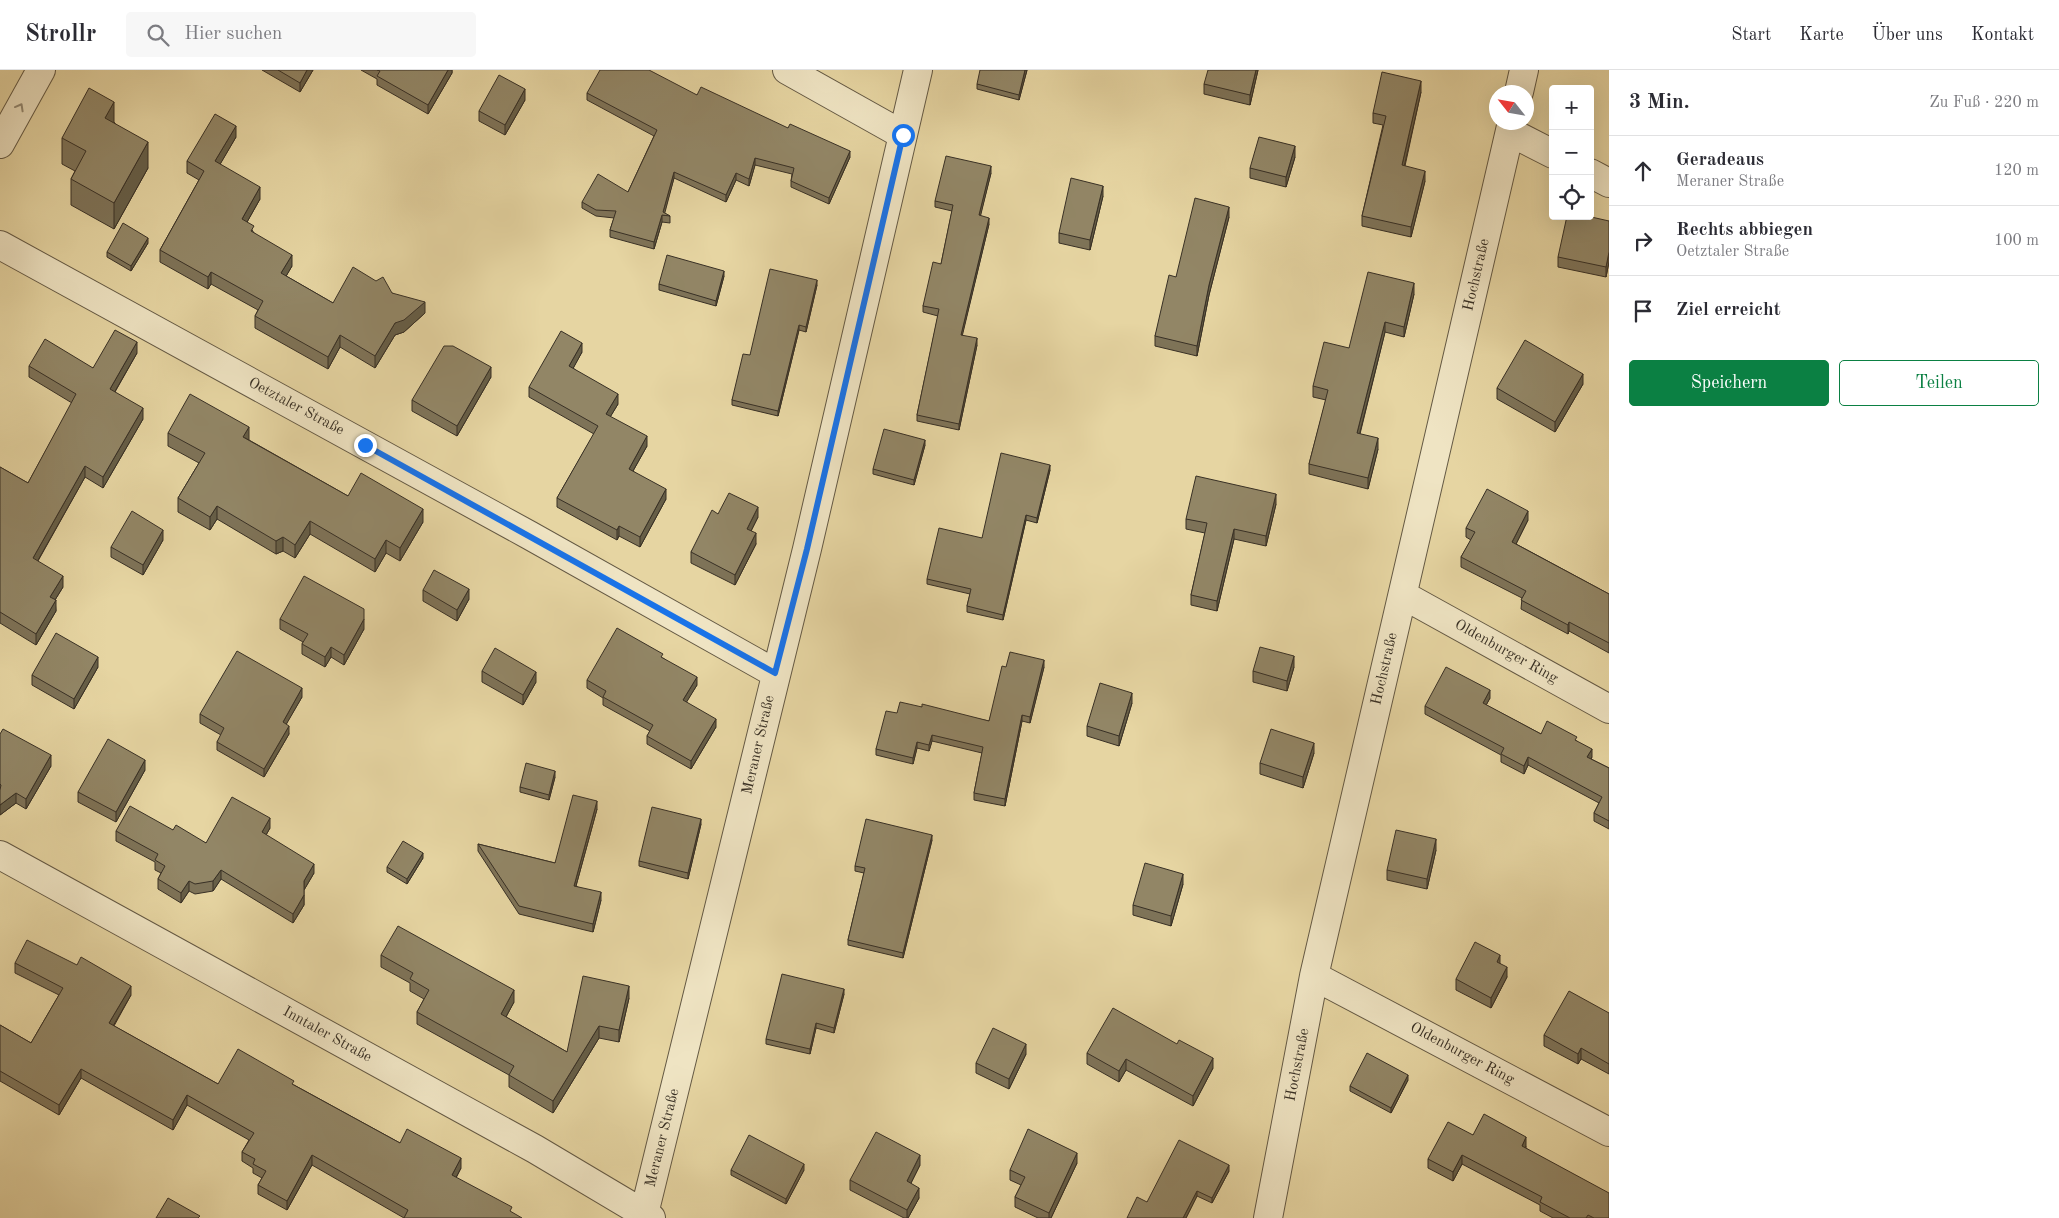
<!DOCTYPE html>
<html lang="de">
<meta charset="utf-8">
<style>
body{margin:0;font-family:"Old Standard TT",serif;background:#f7f7f7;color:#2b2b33}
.controls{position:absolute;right:15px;top:15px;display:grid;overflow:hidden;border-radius:5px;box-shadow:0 5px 20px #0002}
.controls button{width:45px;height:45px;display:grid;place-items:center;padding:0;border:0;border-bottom:1px solid #e1e1e2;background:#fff;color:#2b2b33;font:25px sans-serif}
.compass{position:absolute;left:1489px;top:15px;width:45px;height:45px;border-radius:50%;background:#fff;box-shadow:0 5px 20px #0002;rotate:301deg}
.stop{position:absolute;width:15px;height:15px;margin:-11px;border:4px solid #1a73e8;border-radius:50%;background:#fff}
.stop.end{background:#1a73e8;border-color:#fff;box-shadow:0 1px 5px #0008}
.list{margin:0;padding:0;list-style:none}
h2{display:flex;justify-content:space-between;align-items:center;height:65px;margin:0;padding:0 20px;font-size:21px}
h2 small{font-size:16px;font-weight:400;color:#7c7c81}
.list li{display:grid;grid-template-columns:32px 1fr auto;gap:15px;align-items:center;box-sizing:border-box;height:70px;padding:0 20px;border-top:1px solid #e1e1e2}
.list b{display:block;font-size:19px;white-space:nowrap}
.list p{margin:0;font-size:16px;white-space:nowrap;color:#7c7c81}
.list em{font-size:16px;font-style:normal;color:#7c7c81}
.actions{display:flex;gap:10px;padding:15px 20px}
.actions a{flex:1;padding:11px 0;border:1px solid #0b8043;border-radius:5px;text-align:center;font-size:18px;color:#0b8043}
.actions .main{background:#0b8043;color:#fff}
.icon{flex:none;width:28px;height:28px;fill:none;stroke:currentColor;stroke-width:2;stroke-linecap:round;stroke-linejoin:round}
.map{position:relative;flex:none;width:1609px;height:1148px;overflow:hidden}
header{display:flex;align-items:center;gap:30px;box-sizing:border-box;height:70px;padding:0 25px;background:#fff;border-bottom:1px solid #e1e1e2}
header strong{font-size:24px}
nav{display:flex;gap:28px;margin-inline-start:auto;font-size:18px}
.search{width:350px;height:45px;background:#f7f7f7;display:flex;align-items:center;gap:12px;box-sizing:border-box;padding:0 18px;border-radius:5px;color:#7c7c81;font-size:19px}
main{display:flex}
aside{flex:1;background:#fff}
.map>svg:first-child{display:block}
</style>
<header>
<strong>Strollr</strong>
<div class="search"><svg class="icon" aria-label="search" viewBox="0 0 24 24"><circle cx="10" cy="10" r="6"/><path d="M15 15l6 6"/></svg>Hier suchen</div>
<nav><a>Start</a><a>Karte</a><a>Über uns</a><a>Kontakt</a></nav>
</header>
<main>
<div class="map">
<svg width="1609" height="1148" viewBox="0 0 1609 1148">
<rect width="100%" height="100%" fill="#e6d5a2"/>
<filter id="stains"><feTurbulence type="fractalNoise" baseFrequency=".004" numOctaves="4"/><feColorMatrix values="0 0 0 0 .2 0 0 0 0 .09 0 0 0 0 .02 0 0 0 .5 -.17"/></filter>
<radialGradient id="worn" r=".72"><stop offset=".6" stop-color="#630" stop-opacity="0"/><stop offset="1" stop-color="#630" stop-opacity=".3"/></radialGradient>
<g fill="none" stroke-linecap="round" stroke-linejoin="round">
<g stroke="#645944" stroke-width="30">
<path id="minor" d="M787,0L903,65
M1519,22L1524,0
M1510,62L1553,84
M0,74L41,0
M1590,103L1609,113
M0,175L529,465L775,603
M1403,525L1609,639
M0,785L535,1079L651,1148
M1314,906L1609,1062
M643,1148L807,479L918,0
M1268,1148L1314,906L1512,52"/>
</g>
<use href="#minor" stroke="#efe4c3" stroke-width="28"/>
</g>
<path fill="#7e7358" stroke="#383025" d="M262,0H313L300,22Z
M361,0H452V3L428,44L377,15V9Z
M1027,0L1019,30L977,19V14Z
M1258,0L1250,35L1204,24V14Z
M1421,22L1405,96L1425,111L1411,167L1362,156V146L1383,55L1373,53V43Z
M587,23L697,25L850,87L829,134L791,117V111L792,104L755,95L749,116L736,110L726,132L674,108L664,143L670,146V153L662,152L654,179L610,167V160L614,148L596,146L582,138V132L628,122L654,66L587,30Z
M525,30L505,65L479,51V41Z
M114,52L148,98L114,159L71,135V109L75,101L62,94V68Z
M236,67L220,94L260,129L247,152L254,163L292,196L286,206L333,233L392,223L425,243L404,262L395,265L375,298L340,277L328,299L255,258V246L258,240L211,214L208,219L160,192V180L199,110L187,103V91Z
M1295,87L1286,117L1250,108V98Z
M991,103L980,146L989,154L962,265L977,275L959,360L917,351V345L938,246L923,242V236L941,194L952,141L935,137V131Z
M1103,126L1090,180L1059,173V163Z
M1229,147L1209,225L1197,286L1155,276V266L1176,207Z
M1609,151V192L1606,207L1558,197V187Z
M148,173L131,201L107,187V182Z
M724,206L716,236L659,220V214Z
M817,215L806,262L799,260L778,346L732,335V330L750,285Z
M1414,224L1404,267L1385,262L1360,364L1378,379L1368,419L1309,404V394L1326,330L1313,327V316L1349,278Z
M582,282L573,298L618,334L610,347L647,376L633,401L666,429L640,477L619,466L617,470L557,437V428L594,364L529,327V317Z
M137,283L115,322L143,349L103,418L85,407L38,491L63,517L55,530L56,541L36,575L0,553V397L28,413L72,333L29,307V296L93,298Z
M491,307L457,366L412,341V330Z
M1583,314L1555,362L1497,329V318Z
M168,363L249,370L348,426L423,452L400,491L386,483L375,502L310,464L295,488L283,481L276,484L217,449L210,460L178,442V428L199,393L168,376Z
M925,375L914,415L873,404V399Z
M1050,400L1037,453L1026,450L1003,550L967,542V536L970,524L927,514V509L982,468Z
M1276,434L1266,476L1234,469L1217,541L1191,535V525L1205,463L1186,459V449Z
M718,444L758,447L751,461L756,474L735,515L691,493V482Z
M1528,450L1516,474L1609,524V583L1569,561L1568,564L1521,539L1522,528L1461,497V487L1471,470L1466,467V458Z
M163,470L143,505L111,487V477Z
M423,520L469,529L457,551L423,531Z
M280,549L364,559L344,595L331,587L325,597L302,584V574L303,572L280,559Z
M663,588L697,615L686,632L716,657L691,699L647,674V666L650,661L603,635V628L587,618V610Z
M98,597L74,639L32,615V605Z
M1006,597H1044L1030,653L1022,651L1005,736L974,730V723L982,683L932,671L929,681L917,678L913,694L876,685V679L897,643L922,637L989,651Z
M1294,597L1287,621L1253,612V601Z
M482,601L536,612L523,635L482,612Z
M302,627L286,654L289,664L264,707L217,680V672L221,665L200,653V644Z
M1490,628L1486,635L1541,664L1577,671L1592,687L1591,689L1609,698V759L1594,751V743L1599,733L1528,695L1524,704L1501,692V685L1425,644V636Z
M1132,633L1119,676L1087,666V656Z
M0,664L51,696L26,739L16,733L0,745Z
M1314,683L1303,718L1260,704V693Z
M145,700L116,752L78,732V722Z
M555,707L549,730L520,722V717Z
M597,739L576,816L601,830L593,862L519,844L478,781V774L555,793Z
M701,754L688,809L639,796V791Z
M270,758L266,765L314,803L304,820V835L293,853L221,809L213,821L195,824L189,821L181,833L158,819V809L161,803L155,800V792L116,771V761L173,760L206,773Z
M932,770L903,888L848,875V870L864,803L855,801V796Z
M1436,780L1427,819L1387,810V800Z
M423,788L407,814L387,802V797Z
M1183,814L1171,856L1133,845V835Z
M381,885L514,932L506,947L567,982L629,928L619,972L599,968L553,1043L509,1017V1005L417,954V942L424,929L410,921V913L381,897Z
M15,893L131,925L114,956L218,1014L294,1015L400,1073L461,1098L456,1108L404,1148L312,1095L287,1140L258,1124V1115L262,1108L253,1103V1098L242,1091V1082L249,1070L187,1035L173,1060L81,1008L59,1045L0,1011V955L31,973L59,925L15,903Z
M1500,893L1507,907L1491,938L1456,920V909Z
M844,924L834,963L816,958L810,984L766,974V969Z
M1609,943V1004L1581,989L1578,994L1544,976V965Z
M1087,983L1213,998L1193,1036L1126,1000L1119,1012L1087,994Z
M1026,984L1009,1019L976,1003V993Z
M1408,1010L1391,1043L1350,1021V1016Z
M1473,1065L1526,1076V1078L1609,1148H1553L1540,1141V1135L1462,1094L1453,1111L1428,1098V1089Z
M1077,1093L1051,1148H1038L1015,1137V1127L1021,1115L1010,1110V1100Z
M920,1095L911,1113L919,1128L908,1148H904L850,1120V1110Z
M731,1100H804L786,1134L731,1105Z
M1229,1101L1212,1133L1197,1126L1186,1148H1127L1147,1132Z"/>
<path fill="#665e47" stroke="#383025" d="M307,0H313L300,22V13Z
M448,0H452V3L428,44V35Z
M1025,0H1027L1019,30V25Z
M1256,0H1258L1250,35V25Z
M1421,11V22L1402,106V95Z
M525,19V30L505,65V55Z
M114,32V58L105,48Z
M236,56V67L215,103V91Z
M148,72V98L114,159V133Z
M1295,76V87L1286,117V107Z
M850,81V87L829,134V128Z
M755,88V95L749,116V109Z
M991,96V103L979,152V145Z
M1425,101V111L1411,167V157Z
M674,102V108L664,146L663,142Z
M736,103V110L726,132V125Z
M1103,116V126L1090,180V170Z
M260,117V129L242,161V149Z
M1229,137V147L1209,225L1197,286V276L1209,215Z
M662,145V152L654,179V172Z
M989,148V154L961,271V265Z
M148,168V173L131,201V196Z
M1609,182V192L1606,207V197Z
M292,185V196L281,215V203Z
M724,201V206L716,236V231Z
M211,202V214L208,219V207Z
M817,210V215L806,262V257Z
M1414,213V224L1404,267V257Z
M425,232V243L404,262L395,265L375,298V286L395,253Z
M1385,252V262L1357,374V363Z
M799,255V260L778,346V341Z
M340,265V277L328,299V287Z
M977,268V275L959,360V354Z
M137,272V283L110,330V319Z
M582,273V282L569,306V296Z
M491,297V307L457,366V356Z
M1583,304V314L1555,362V352Z
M618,324V334L606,354V344Z
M143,338V349L103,418V407Z
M249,357V370L243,367Z
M647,366V376L629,408V399Z
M1378,368V379L1368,419V408Z
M925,370V375L914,415V410Z
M1050,395V400L1037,453V448Z
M85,396V407L33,499V488Z
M666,419V429L640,477V467Z
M1276,424V434L1266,476V466Z
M217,436V449L210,460V447Z
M758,437V447L747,469V459Z
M423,439V452L400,491V478Z
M1528,441V450L1512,482V472Z
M1026,445V450L1003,550V545Z
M310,451V464L295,488V475Z
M619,456V466L617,470V460Z
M1234,459V469L1217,541V531Z
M163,460V470L143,505V495Z
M756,463V474L735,515V505Z
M283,467V481L276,484V471Z
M386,470V483L375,502V489Z
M63,506V517L50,538V527Z
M469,519V529L457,551V540Z
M56,530V541L36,575V564Z
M364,549V559L344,595V585Z
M1569,552V561L1568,564V555Z
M331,577V587L325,597V587Z
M1294,586V597L1287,621V611Z
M98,587V597L74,639V629Z
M1044,590V597L1030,653V647Z
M536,602V612L523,635V625Z
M697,607V615L683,638V630Z
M302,618V627L283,660V652Z
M1490,620V628L1483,641V633Z
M1132,623V633L1119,676V666Z
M1022,645V651L1005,736V729Z
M716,649V657L691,699V691Z
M289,656V664L264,707V699Z
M932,665V671L929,681V675Z
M917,672V678L913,694V688Z
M1314,673V683L1303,718V707Z
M1592,679V687L1587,695V687Z
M51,685V696L26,739V729Z
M1528,687V695L1524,704V696Z
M145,690V700L116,752V742Z
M555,701V707L549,730V725Z
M16,723V733L0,745V735Z
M597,731V739L574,823V816Z
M270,748V758L262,772V762Z
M701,749V754L688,809V803Z
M932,765V770L903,888V883Z
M1436,769V780L1427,819V809Z
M423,783V788L407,814V809Z
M314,794V803L304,820V811Z
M221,800V809L213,821V811Z
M1183,804V814L1171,856V846Z
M189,811V821L181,833V823Z
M601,822V830L593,862V854Z
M304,825V835L293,853V844Z
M1500,885V895L1497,892Z
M1507,897V907L1491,938V928Z
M131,916V925L109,963V953Z
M629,916V928L619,972V960Z
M844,919V924L834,963V958Z
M514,920V932L501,956V944Z
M816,953V958L810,984V979Z
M599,956V968L553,1043V1031Z
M1026,974V984L1009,1019V1009Z
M1581,978V989L1578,994V984Z
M1213,988V998L1193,1036V1026Z
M1126,989V1000L1119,1012V1001Z
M81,999V1008L59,1045V1035Z
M1408,1005V1010L1391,1043V1038Z
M187,1025V1035L173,1060V1050Z
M1526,1067V1076L1522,1085V1076Z
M1077,1083V1093L1051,1148H1049V1143Z
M312,1085V1095L287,1140V1131Z
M920,1085V1095L907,1121V1111Z
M1462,1085V1094L1453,1111V1102Z
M461,1088V1098L452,1115V1105Z
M804,1094V1100L786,1134V1129Z
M1229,1095V1101L1212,1133V1128Z
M919,1118V1128L908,1148H907V1140Z
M1197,1121V1126L1186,1148H1183Z"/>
<path fill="#928666" stroke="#383025" d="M278,0H307L300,13Z
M377,0H448L428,35L377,6L380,1Z
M600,0H649L697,25L701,17L788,58L790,54L850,81L829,128L791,111L794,98L755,88L749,109L736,103L726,125L674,102L663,142L670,146L662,145L654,172L610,160L616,141L596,140L582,132L598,104L628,122L657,60L587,23Z
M980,0H1025L1019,25L977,14Z
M1208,0H1256L1250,25L1204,14Z
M1382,2L1421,11L1402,95L1425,101L1411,157L1362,146L1386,46L1373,43Z
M499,5L525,19L505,55L479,41Z
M89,18L114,32L105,48L148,72L114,133L71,109L86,81L62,68Z
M215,44L236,56L215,91L260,117L242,149L254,156L251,161L292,185L281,203L333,233L353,197L376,211L383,207L392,223L425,232L404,250L395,253L375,286L340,265L328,287L255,246L263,231L211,202L208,207L160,180L204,101L187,91Z
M1259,67L1295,76L1286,107L1250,98Z
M946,86L991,96L979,145L989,148L961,265L977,268L959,354L917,345L939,239L923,236L933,192L941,194L953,135L935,131Z
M1071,108L1103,116L1090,170L1059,163Z
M1195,128L1229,137L1209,215L1197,276L1155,266L1169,205L1176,207Z
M1567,146H1587L1609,151V182L1606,197L1558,187Z
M123,153L148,168L131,196L107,182Z
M667,185L724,201L716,231L659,214Z
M770,199L817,210L806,257L799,255L778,341L732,330L743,284L750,285Z
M1368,202L1414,213L1404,257L1385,252L1357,363L1378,368L1368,408L1309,394L1328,320L1313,316L1324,272L1349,278Z
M115,260L137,272L110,319L143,338L103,407L85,396L33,488L63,506L50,527L56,530L36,564L0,542V397L28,413L76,324L29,296L45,269L93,298Z
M561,261L582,273L569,296L618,324L606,344L647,366L629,399L666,419L640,467L619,456L617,460L557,428L598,356L529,317Z
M1525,270L1583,304L1555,352L1497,318Z
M444,276H453L491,297L457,356L412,330Z
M190,324L249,357L243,367L348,426L361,403L423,439L400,478L386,470L375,489L310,451L295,475L283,467L276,471L217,436L210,447L178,428L205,383L168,363Z
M884,359L925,370L914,410L873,399Z
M1001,383L1050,395L1037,448L1026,445L1003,545L967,536L971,519L927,509L939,458L982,468Z
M1196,406L1276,424L1266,466L1234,459L1217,531L1191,525L1207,453L1186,449Z
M1487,419L1528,441L1512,472L1609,524V573L1569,552L1568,555L1521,530L1526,521L1461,487L1475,462L1466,458Z
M729,423L758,437L747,459L756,463L735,505L691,482L712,440L718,444Z
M132,441L163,460L143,495L111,477Z
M434,500L469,519L457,540L423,520Z
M304,506L364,539V549L344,585L331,577L325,587L302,574L308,564L280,549Z
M617,558L663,584L661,587L697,607L683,630L716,649L691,691L647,666L653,655L603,627L606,621L587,610Z
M56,563L98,587L74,629L32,605Z
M1260,577L1294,586L1287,611L1253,601Z
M495,578L536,602L523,625L482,601Z
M237,581L302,618L283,652L289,656L264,699L217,672L224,658L200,644Z
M1010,582L1044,590L1030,647L1022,645L1005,729L974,723L983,677L932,665L929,675L917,672L913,688L876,679L886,641L897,643L900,632L922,637V634L989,651L1002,596L1006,597Z
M1446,597L1490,620L1483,633L1541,664L1547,651L1577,667L1575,670L1592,679L1587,687L1609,698V751L1594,743L1602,727L1528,687L1524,696L1501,684L1504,678L1425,636Z
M1100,613L1132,623L1119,666L1087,656Z
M3,659L51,685L26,729L16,723L0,735V720L1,715L0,714V664Z
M1271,659L1314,673L1303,707L1260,693Z
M108,669L145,690L116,742L78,722Z
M526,693L555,701L549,725L520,717Z
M573,725L597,731L574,816L601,822L593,854L519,836L478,774L555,793Z
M232,727L270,748L262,762L314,794L304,811V825L293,844L221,800L213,811L195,814L189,811L181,823L158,809L165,796L155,790L158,784L116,761L130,736L173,760L176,755L206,773Z
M652,737L701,749L688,803L639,791Z
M866,749L932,765L903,883L848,870L865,798L855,796Z
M1396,760L1436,769L1427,809L1387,800Z
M403,771L423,783L407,809L387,797Z
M1145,793L1183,804L1171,846L1133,835Z
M398,856L514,920L501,944L567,982L583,906L629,916L619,960L599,956L553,1031L509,1005L514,996L417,942L429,920L410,909L413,903L381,885Z
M27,870L77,895L81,887L131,916L109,953L218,1014L238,979L294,1011L292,1014L400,1073L407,1059L461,1088L452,1105L512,1137L510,1141L522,1148H404L408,1140L312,1085L287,1131L258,1115L266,1101L253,1094L255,1089L242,1082L254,1063L187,1025L173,1050L81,999L59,1035L0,1001V955L31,973L63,918L15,893Z
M1475,872L1500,885L1497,892L1507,897L1491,928L1456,909Z
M782,904L844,919L834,958L816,953L810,979L766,969Z
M1569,921L1609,943V994L1581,978L1578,984L1544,965Z
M1113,938L1177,974L1179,970L1213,988L1193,1026L1126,989L1119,1001L1087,983Z
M993,958L1026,974L1009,1009L976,993Z
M1367,983L1408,1005L1391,1038L1350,1016Z
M1484,1044L1526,1067L1522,1076L1609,1123V1148H1594L1588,1145L1586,1148H1570L1540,1132L1542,1127L1462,1085L1453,1102L1428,1089L1448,1052L1473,1065Z
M1028,1059L1077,1083L1049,1143L1015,1127L1025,1107L1010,1100Z
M876,1062L920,1085L907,1111L919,1118L907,1140L850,1110Z
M749,1065L804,1094L786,1129L731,1100Z
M1179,1070L1229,1095L1212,1128L1197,1121L1183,1148H1127L1137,1127L1147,1132Z
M168,1128L200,1146L198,1148H156Z"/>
<defs><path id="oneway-chevron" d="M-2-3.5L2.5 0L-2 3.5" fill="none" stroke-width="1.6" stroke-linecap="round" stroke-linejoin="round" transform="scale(1.25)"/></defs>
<use stroke="#948a74" href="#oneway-chevron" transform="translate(20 37) rotate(-61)"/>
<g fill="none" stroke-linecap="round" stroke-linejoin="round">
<path stroke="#1a73e8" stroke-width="6" d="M365,375L775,603L807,479L903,65"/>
</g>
<g text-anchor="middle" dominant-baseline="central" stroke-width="5" stroke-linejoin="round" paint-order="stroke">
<g font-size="15" fill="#383025" stroke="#efe4c3">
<text transform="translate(1477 205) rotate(-77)">Hochstraße</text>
<text transform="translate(296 337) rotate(28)">Oetztaler Straße</text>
<text transform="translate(1506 582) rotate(29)">Oldenburger Ring</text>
<text transform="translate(1385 599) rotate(-77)">Hochstraße</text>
<text transform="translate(759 675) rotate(-77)">Meraner Straße</text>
<text transform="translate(327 965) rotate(29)">Inntaler Straße</text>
<text transform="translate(1462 984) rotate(28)">Oldenburger Ring</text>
<text transform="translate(1298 995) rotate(-79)">Hochstraße</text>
<text transform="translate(663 1068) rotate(-76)">Meraner Straße</text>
</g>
</g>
<rect width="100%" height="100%" filter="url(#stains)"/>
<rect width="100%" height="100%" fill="url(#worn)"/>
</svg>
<div class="controls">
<button>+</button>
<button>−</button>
<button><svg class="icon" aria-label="locate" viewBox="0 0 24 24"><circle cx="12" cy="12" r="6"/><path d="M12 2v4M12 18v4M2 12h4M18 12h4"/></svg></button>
</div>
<svg class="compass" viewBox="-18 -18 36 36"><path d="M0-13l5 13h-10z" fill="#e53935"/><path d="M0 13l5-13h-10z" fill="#7c7c81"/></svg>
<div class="stop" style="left:903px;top:65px"></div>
<div class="stop end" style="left:365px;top:375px"></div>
</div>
<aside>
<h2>3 Min.<small>Zu Fuß · 220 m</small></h2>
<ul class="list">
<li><svg class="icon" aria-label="ahead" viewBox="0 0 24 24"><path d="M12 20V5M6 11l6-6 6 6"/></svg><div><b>Geradeaus</b><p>Meraner Straße</p></div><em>120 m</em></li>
<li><svg class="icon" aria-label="right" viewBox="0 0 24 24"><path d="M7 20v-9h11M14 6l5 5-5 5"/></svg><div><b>Rechts abbiegen</b><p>Oetztaler Straße</p></div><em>100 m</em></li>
<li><svg class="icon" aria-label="arrive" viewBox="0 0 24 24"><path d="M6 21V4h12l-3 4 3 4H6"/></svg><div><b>Ziel erreicht</b></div></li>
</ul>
<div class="actions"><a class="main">Speichern</a><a>Teilen</a></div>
</aside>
</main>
